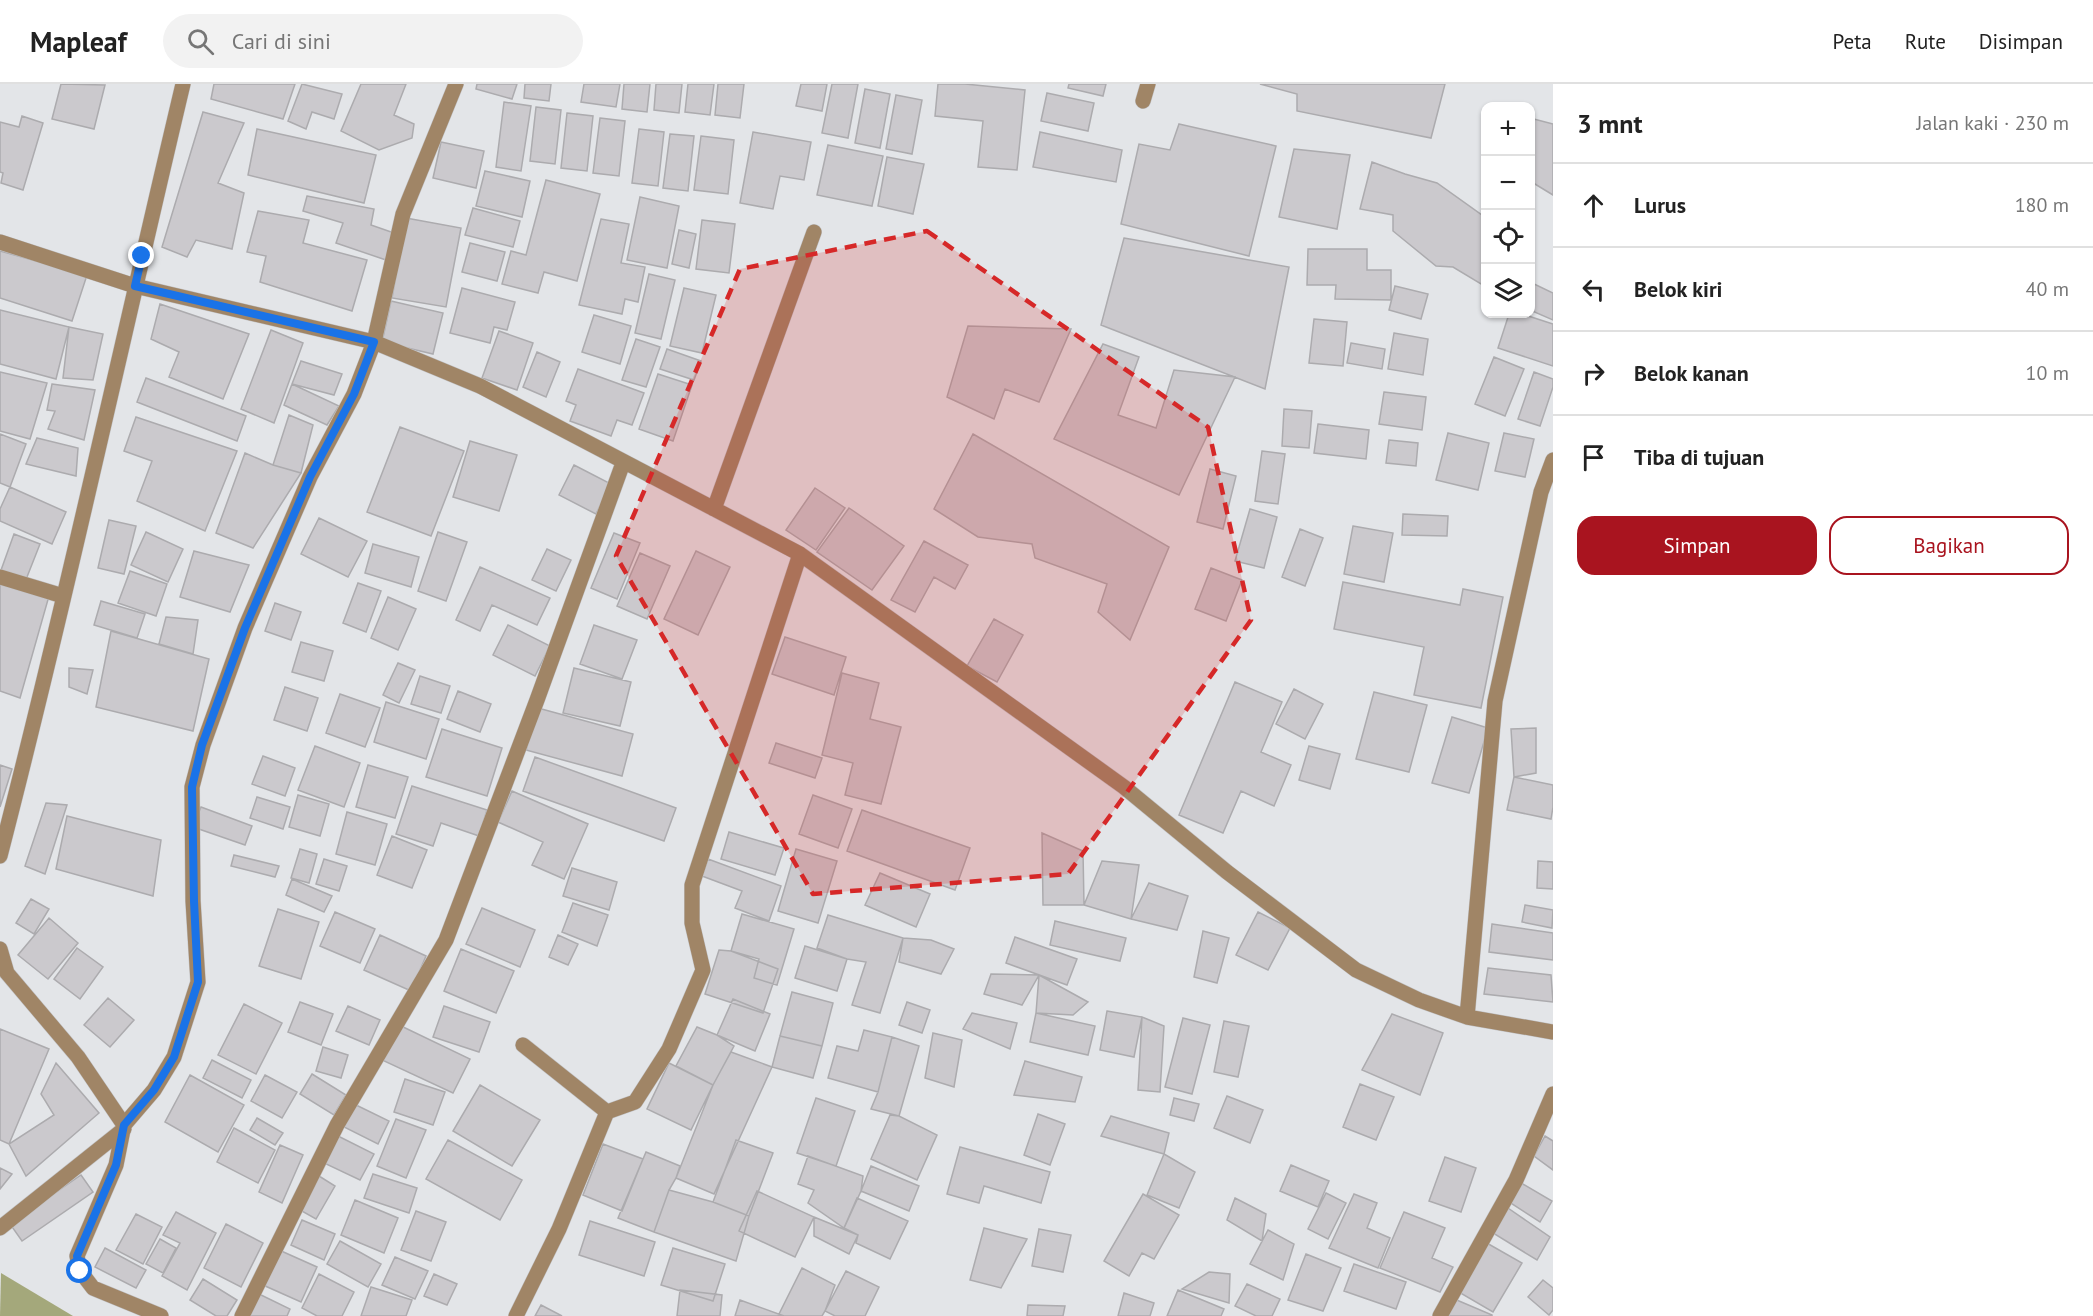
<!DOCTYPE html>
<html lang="id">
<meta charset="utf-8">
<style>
body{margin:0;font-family:"PT Sans",sans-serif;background:#f2f2f2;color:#222}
.controls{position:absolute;right:18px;top:18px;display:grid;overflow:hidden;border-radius:12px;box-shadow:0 2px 4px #0004}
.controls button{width:54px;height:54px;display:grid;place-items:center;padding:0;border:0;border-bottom:2px solid #e0e0e0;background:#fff;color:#222;font:30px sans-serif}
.stop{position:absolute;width:18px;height:18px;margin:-14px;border:4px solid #1a73e8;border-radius:50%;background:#fff}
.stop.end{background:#1a73e8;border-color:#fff;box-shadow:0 2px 6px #0008}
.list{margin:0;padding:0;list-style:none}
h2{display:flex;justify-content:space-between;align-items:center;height:78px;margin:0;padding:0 24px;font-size:26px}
h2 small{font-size:20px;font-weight:400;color:#767676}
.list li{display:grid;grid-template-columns:39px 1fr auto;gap:18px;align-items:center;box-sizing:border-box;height:84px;padding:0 24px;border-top:2px solid #e0e0e0}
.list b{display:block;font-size:22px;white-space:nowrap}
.list em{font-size:20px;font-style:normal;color:#767676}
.actions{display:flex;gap:12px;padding:18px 24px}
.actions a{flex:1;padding:14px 0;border:2px solid #a9141f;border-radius:18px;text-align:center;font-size:21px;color:#a9141f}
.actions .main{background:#a9141f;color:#fff}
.icon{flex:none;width:33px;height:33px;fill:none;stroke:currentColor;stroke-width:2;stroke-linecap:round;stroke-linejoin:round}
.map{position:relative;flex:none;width:1553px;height:1232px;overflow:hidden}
header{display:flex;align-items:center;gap:36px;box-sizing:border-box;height:84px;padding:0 30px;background:#fff;border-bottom:2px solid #e0e0e0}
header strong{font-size:28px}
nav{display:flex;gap:33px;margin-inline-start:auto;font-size:21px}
.search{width:420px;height:54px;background:#f2f2f2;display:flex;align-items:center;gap:15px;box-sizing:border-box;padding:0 21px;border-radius:33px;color:#767676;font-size:22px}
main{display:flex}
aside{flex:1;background:#fff}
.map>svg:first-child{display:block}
</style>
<header>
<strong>Mapleaf</strong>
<div class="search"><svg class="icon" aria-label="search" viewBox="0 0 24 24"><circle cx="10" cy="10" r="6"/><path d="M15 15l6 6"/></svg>Cari di sini</div>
<nav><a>Peta</a><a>Rute</a><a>Disimpan</a></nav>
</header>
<main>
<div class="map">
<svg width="1553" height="1232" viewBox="0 0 1553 1232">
<rect width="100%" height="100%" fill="#e3e5e8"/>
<path fill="#a4a87b" d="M1,1189L73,1232H0Z"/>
<path fill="#cbc9cd" stroke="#acabae" stroke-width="1.5" d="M61,0L105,1L94,45L52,35Z
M214,0H295L283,35L211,15Z
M302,0L342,10L334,35L312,28L306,45L288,37Z
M361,0H406L394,31L414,40L412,54L379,66L341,47Z
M477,0H517L512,15L476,5Z
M525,0H551L549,17L524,14Z
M584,0H620L616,23L581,18Z
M624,0H650L647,28L622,25Z
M656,0H682L679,29L654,26Z
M688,0H714L710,31L685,28Z
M718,0H744L740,34L715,31Z
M801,0H827L822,27L796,22Z
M832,0H858L848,54L822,49Z
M938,0H965L1025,6L1017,86L978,83L983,37L935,32Z
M1069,0H1106L1103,12L1068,4Z
M1260,0H1445L1431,54L1297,27V10Z
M865,5L890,10L880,64L855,59Z
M1047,9L1094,19L1088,47L1041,37Z
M896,11L922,16L912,70L886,65Z
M504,18L531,22L521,87L496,83Z
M536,23L561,26L555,80L530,77Z
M203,28L244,39L218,99L244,109L232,165L196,156L187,173L162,163Z
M567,29L593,32L587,87L561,84Z
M22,32L43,39L23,106L1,99L3,89L0,88V38L19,43Z
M600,34L625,37L619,92L593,89Z
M1530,34L1553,40V111L1530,97Z
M1179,40L1276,62L1249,172L1121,140L1139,60L1170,66Z
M257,45L376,71L364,119L248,91Z
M639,45L664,48L658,102L632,99Z
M753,48L811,58L804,96L780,92L773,125L740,119Z
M1040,48L1122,66L1116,98L1033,83Z
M670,50L694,52L688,107L663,104Z
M701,52L734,56L728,110L694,106Z
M441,58L484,67L476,104L433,94Z
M828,61L883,72L872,122L817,111Z
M1294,65L1350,71L1337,145L1279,133Z
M887,73L924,80L913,130L878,122Z
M1372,78L1405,90L1437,99L1486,134V203L1453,183L1436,182L1393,147V131L1360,125Z
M485,87L530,97L522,133L476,122Z
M546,96L600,110L577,197L544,188L538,209L502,200L511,167L526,171Z
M307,112L374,125L371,141L394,149L386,176L336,159L343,139L303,127Z
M640,113L679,122L667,184L627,176Z
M473,124L520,137L513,163L465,151Z
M258,127L309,136L303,159L367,176L352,227L260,198L266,172L247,168Z
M406,134L461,144L446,223L392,214Z
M601,135L629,140L621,179L645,183L638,218L625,215L622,230L579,221Z
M702,136L735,140L729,189L696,185Z
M679,146L696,150L689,184L672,180Z
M1124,154L1289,183L1265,305L1101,241Z
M470,159L505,168L497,197L462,188Z
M1308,165H1367V186H1391V216L1335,215L1336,201H1307Z
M0,167L87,191L72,237L0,214Z
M649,190L675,196L661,255L635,249Z
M1530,198L1553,209V236L1530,226Z
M1395,202L1428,210L1421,235L1389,226Z
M462,204L515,218L507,246L494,243L490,259L450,249Z
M684,204L716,211L702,269L670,262Z
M391,217L443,229L433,270L382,258Z
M160,220L249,250L223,315L169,293L179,268L151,255Z
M0,226L69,243L56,295L0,280Z
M1509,230H1522L1553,240V282L1498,264Z
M594,231L631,242L620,280L582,268Z
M1314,235L1347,238L1343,282L1309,279Z
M968,242L1071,245L1039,318L1005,305L994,335L947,313Z
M69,243L103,250L93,296L63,294Z
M271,246L303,259L274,339L241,325Z
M499,247L533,259L517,306L482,294Z
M1394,249L1428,255L1423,291L1388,285Z
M636,255L660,263L646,303L622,296Z
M1351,259L1385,265L1382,285L1347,279Z
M1103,260L1139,273L1118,331L1156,344L1174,286L1235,293L1179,411L1054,355Z
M667,265L701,277L694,296L660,285Z
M537,268L560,278L546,313L523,303Z
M1494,273L1524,285L1505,332L1475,320Z
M301,277L342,290L334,311L292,300Z
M578,285L644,309L632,341L617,336L611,352L570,337L576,321L566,317Z
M0,288L47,299L30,355L0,347Z
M1534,288L1553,295V303L1540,342L1518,335Z
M658,290L692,301L673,357L639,345Z
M146,294L246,332L237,357L137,318Z
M52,300L95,306L84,356L48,345L55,327L47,326Z
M292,300L339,322L327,341L284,321Z
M1384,308L1426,313L1422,346L1379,340Z
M1284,325L1312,327L1309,364L1282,362Z
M289,331L313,341L301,389L273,381Z
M136,333L237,367L205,447L137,417L152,377L124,367Z
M1318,340L1369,346L1366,375L1314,369Z
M400,343L464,367L431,452L367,428Z
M1448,349L1489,359L1478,406L1436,396Z
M1504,349L1534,355L1525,393L1495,387Z
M0,350L26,360L10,403L0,399Z
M973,350L1169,463L1130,556L1098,528L1107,500L1035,474L1032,460L978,453L934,425Z
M37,354L78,364L76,392L26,380Z
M1389,356L1418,359L1416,382L1386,379Z
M470,357L517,371L499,427L453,413Z
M1262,367L1285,370L1278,420L1255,417Z
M245,369L273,381L301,389L253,464L216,449Z
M574,381L611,400L596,430L559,411Z
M1210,385L1236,392L1223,445L1197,438Z
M10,403L66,428L52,460L0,437V425Z
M815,404L845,424L816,466L786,446Z
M849,424L904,462L872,506L817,468Z
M1250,425L1277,433L1264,484L1235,477Z
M1403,430L1448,432L1447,452L1402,451Z
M319,434L367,457L348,493L301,470Z
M109,436L136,442L124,490L98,484Z
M1353,442L1393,449L1384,498L1344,490Z
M1300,445L1323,454L1305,502L1282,493Z
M146,448L183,465L168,498L131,481Z
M438,448L467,458L446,517L418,507Z
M614,449L640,459L617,515L591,504Z
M14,450L40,460L25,498L0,489Z
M924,457L968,481L955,505L934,493L915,528L891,516Z
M373,460L419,473L411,503L365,489Z
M547,465L571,476L556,507L532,496Z
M194,467L249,481L230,528L180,513Z
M696,467L730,483L698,551L664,535Z
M640,469L670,482L647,535L617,522Z
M480,483L550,514L537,541L492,521L480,547L456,536Z
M1211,484L1242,496L1226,537L1195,525Z
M130,487L167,500L156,532L118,519Z
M0,495L49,512L20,614L0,607Z
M1343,498L1460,521L1463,505L1503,513L1481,624L1414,611L1424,563L1334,545Z
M358,499L381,507L366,548L343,539Z
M388,513L416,525L398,566L371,554Z
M101,517L145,530L137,554L94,541Z
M275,519L301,528L291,556L265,547Z
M166,533L198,536L193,570L159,560Z
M994,535L1023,551L997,598L967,582Z
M508,541L550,562L535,592L493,571Z
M594,541L637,556L622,595L580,580Z
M111,547L209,575L193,647L96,623Z
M785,553L846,573L834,611L772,590Z
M301,558L333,567L324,597L292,588Z
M398,579L415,586L399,619L383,611Z
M69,584L93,586L87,610L69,603Z
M574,584L631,598L620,642L563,629Z
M842,589L879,599L870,635L901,643L881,720L845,711L853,679L822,671Z
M420,592L450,602L441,629L411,620Z
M1235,598L1282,618L1261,668L1291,681L1274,722L1241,707L1223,749L1179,731Z
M285,603L318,614L307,647L274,636Z
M1294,605L1323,620L1305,655L1276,640Z
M458,607L491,620L480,648L447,635Z
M1374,608L1427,621L1409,688L1356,675Z
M340,610L380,624L365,663L326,649Z
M386,618L439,635L426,675L374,658Z
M538,624L633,650L622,692L526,666Z
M1452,633L1488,644L1469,709L1432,699Z
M1536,644V689L1514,693L1511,645Z
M442,645L502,664L487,712L426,693Z
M776,659L822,674L815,694L769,679Z
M315,662L360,679L344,723L298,706Z
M1309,662L1340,670L1330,705L1299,696Z
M263,672L295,684L285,712L252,700Z
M535,673L676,724L664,757L523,707Z
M0,681L12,685L0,723Z
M368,681L408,693L395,734L356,723Z
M1514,693L1553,701V723L1551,735L1507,726Z
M412,702L487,726L479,752L441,739L433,762L396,750Z
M512,707L588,740L564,795L532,781L543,758L498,738Z
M298,711L329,720L320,752L289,743Z
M813,711L852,725L838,764L799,750Z
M257,713L290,723L283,745L250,734Z
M46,719L67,721L45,790L25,782Z
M201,723L252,742L245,761L193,743Z
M862,726L970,764L955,806L847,767Z
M347,728L387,740L375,781L336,770Z
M67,732L161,756L153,812L56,785Z
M729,748L784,764L775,791L721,775Z
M1042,749L1083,767L1084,821H1043Z
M392,752L427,766L412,804L377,791Z
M300,765L317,770L309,799L291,794Z
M796,765L837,777L818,839L778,827Z
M234,771L279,782L275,793L231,782Z
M324,775L347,782L339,807L316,800Z
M708,775L781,802L769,837L735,824L742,807L702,792Z
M1102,777L1139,781L1131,835L1084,821Z
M1538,777L1553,778V805L1537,804Z
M572,784L617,798L609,826L563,812Z
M880,789L930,810L916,843L865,821Z
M292,795L332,812L324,828L286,811Z
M1149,799L1188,812L1177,846L1131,835Z
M31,815L49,825L34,850L16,839Z
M573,819L608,831L597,862L562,848Z
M1525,821L1553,826L1552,844L1522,838Z
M482,824L535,846L520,883L466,860Z
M278,825L319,838L301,895L259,882Z
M335,828L375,845L360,879L320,862Z
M1258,828L1290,844L1268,886L1236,871Z
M742,830L794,845L777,901L754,894L759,875L731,867Z
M828,831L903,854L880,929L852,921L866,878L847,875L817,864Z
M49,834L78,859L48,895L18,871Z
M1055,837L1126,854L1120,877L1050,861Z
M1492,840L1553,849V876L1489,868Z
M1203,847L1229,854L1217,899L1194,893Z
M380,851L426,872L411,907L364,886Z
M558,851L578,860L568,881L549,873Z
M1015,853L1077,875L1067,901L1006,879Z
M903,854L931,856L954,865L941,890L899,878Z
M805,862L847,875L837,907L795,894Z
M77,864L103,883L80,915L54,895Z
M461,865L514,887L496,929L444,907Z
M719,866L731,867L778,885L763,929L705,910Z
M1488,884L1551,891L1553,918L1484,910Z
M991,890L1039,891L1022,921L984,910Z
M1039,891L1088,918L1073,931L1036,929Z
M792,908L833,919L822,962L780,952Z
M108,914L134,936L110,963L84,941Z
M733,915L770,930L755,967L717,951Z
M300,918L333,930L321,961L288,948Z
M907,918L930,926L922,949L899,941Z
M244,920L282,939L256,990L218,971Z
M348,922L380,936L369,961L336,947Z
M444,922L490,938L479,968L433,953Z
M1107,927L1142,933L1134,973L1100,966Z
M972,929L1017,939L1010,965L963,945Z
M1036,929L1095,942L1088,971L1030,958Z
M1392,930L1443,949L1420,1011L1362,986Z
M1142,933L1164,942L1160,1008L1138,1006Z
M1183,934L1210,941L1192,1010L1165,1003Z
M1224,937L1249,942L1238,993L1214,988Z
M399,941L470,975L453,1009L382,976Z
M697,943L717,951L734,962L713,1001L676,982Z
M0,945L49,965L9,1060L0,1056Z
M864,946L892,953L878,1008L828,994L837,962L858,967Z
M933,949L962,956L954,1003L925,994Z
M780,952L822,962L813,994L772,983Z
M892,953L919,962L899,1032L871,1025L878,1008Z
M323,963L348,971L341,994L316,987Z
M731,968L772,983L714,1110L676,1094L713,1001Z
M212,976L251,996L242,1014L203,994Z
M1025,977L1082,993L1075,1018L1014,1011Z
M56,979L99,1029L26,1092L9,1060L54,1031L41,1010Z
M669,979L713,1001L691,1046L647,1025Z
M312,990L346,1011L334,1031L300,1010Z
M190,991L244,1021L218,1068L165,1038Z
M265,991L297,1008L282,1034L251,1017Z
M405,995L445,1008L433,1041L394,1028Z
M1360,1000L1394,1013L1376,1056L1343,1043Z
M480,1001L540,1036L512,1082L453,1047Z
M1227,1012L1263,1026L1250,1059L1214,1044Z
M816,1014L855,1027L836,1082L797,1069Z
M1174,1014L1199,1020L1194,1037L1170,1031Z
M354,1020L389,1037L378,1060L344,1043Z
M1038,1030L1065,1040L1050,1081L1024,1071Z
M890,1031L899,1032L937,1051L917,1096L871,1075Z
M1111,1032L1169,1049L1164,1070L1101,1052Z
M257,1034L283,1049L275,1061L250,1046Z
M396,1035L426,1046L406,1094L377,1082Z
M234,1044L275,1066L258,1099L217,1078Z
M338,1052L374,1070L360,1096L324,1079Z
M1545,1052L1553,1057V1086L1534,1072Z
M448,1056L522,1096L500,1136L426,1095Z
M736,1056L773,1069L749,1132L713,1118Z
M603,1060L643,1075L622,1127L583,1111Z
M280,1061L303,1071L282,1119L259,1108Z
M960,1063L1050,1088L1041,1119L984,1102L979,1119L947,1110Z
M646,1068L680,1082L676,1094L669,1106L654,1148L618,1134Z
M1164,1070L1195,1088L1179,1124L1147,1111Z
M808,1072L863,1092L861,1107L844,1144L808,1119L814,1106L798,1100Z
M1445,1073L1476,1084L1461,1128L1429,1117Z
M1291,1081L1329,1097L1318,1123L1280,1107Z
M871,1082L919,1102L909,1127L861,1107Z
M0,1084L12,1090L0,1105Z
M373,1090L417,1104L409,1129L364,1114Z
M81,1091L93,1108L22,1157L10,1140Z
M319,1092L335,1102L316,1135L300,1126Z
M1516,1096L1552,1117L1540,1138L1506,1116Z
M669,1106L713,1118L749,1132L736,1177L654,1148Z
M757,1107L814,1133L795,1173L739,1147Z
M1326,1109L1346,1119L1328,1155L1308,1145Z
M1143,1110L1179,1131L1154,1175L1142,1169L1129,1192L1104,1177Z
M1354,1110L1377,1119L1367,1144L1390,1154L1378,1184L1329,1164Z
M857,1114L908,1137L890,1175L856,1159L858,1151L844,1144Z
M1235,1114L1266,1130L1262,1157L1227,1136Z
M355,1116L398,1134L384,1169L341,1151Z
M1505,1122L1550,1153L1537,1176L1493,1149Z
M416,1127L446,1138L431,1177L401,1166Z
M176,1128L216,1149L187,1206L162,1192L180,1159L163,1151Z
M1404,1128L1445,1144L1432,1174L1453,1183L1440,1208L1380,1184Z
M136,1130L162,1143L143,1180L116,1166Z
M814,1133L858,1151L849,1170L814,1152Z
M302,1136L335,1150L324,1176L291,1161Z
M590,1137L655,1158L644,1192L579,1171Z
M226,1140L263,1159L241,1203L204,1184Z
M984,1144L1027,1155L1001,1204L970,1196Z
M1039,1145L1071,1151L1063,1188L1032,1182Z
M1268,1146L1294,1160L1283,1196L1250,1180Z
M160,1155L176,1164L163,1189L146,1180Z
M340,1157L381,1180L368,1203L327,1180Z
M1485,1158L1522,1179L1493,1228L1457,1207Z
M105,1164L146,1186L136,1204L95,1183Z
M673,1164L725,1180L713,1217L661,1201Z
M279,1166L317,1183L301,1218L263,1201Z
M1306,1170L1341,1184L1323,1227L1288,1216Z
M395,1173L428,1187L415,1215L382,1201Z
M1354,1180L1406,1198L1396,1225L1344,1207Z
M802,1184L835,1201L825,1227L822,1232H778Z
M846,1187L879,1203L865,1232H835L825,1227Z
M1209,1188L1230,1190L1229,1219L1182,1205Z
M319,1190L354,1208L342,1232H317L302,1224Z
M434,1190L457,1200L447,1221L424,1212Z
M203,1195L237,1216L227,1232H216L190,1216Z
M1543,1196L1553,1204V1226L1549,1231L1528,1213Z
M1247,1200L1280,1215L1272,1232H1256L1235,1222Z
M371,1203L412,1216L406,1232H361Z
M680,1206L722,1211L720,1232H677Z
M1178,1206L1224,1225L1221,1232H1167Z
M1124,1209L1154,1219L1150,1232H1118Z
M259,1210L290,1225L287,1232H248Z
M1452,1214L1492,1231V1232H1444Z
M740,1216L784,1232H735Z
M541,1221L562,1232H535Z
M1028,1221L1065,1222L1063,1232H1027Z"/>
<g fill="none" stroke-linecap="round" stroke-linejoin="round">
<g stroke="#c2c3c6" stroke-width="16">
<path id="minor" d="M1143,17L1148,0
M0,158L135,202L374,258L480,302L800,470L1124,703L1227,788L1356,886L1419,916L1467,933L1553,948
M714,425L814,148
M0,493L63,512
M0,772C66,516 122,257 183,0
M0,865L7,889L78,973L124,1041L116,1081L77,1172L80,1187L93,1204L161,1232
M1467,933L1495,617L1541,408L1553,376
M607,1028L635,1018L669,965L703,886L692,839V801L800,470
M124,1041L154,1006L174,973L198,898L193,817L192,703L203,661L245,544L310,393L354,310L374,258L403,130L456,0
M0,1144L124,1045
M242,1232L337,1041L446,856L537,616L623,379
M516,1232L559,1145L607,1028L523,961
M1440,1232L1516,1096L1553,1010"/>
</g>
<use href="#minor" stroke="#a08566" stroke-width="15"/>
</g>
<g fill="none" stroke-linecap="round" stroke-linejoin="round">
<path stroke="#1a73e8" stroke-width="8" d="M80,1187L77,1172L116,1081L124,1041L154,1006L174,973L198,898L194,817L192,703L202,661L245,544L310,393L354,310L374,258L135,202L142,172"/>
</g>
<path fill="#d62828" fill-opacity="0.2" stroke="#d62828" stroke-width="4.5" stroke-dasharray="12 8" stroke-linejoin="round" d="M927,147L1208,343L1251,536L1068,790L813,810L616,472L740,185Z"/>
</svg>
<div class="controls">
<button>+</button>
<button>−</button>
<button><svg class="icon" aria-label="locate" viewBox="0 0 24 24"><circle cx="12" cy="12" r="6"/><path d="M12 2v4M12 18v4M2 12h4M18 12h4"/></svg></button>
<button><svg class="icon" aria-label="layers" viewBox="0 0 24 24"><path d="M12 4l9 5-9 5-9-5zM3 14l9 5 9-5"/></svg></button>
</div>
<div class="stop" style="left:80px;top:1187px"></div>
<div class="stop end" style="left:142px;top:172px"></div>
</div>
<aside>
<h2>3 mnt<small>Jalan kaki · 230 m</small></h2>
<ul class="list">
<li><svg class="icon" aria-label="ahead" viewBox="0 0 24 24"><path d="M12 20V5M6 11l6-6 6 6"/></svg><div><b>Lurus</b></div><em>180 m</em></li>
<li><svg class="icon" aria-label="left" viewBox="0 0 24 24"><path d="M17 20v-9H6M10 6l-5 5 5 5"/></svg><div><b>Belok kiri</b></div><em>40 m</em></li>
<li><svg class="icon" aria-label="right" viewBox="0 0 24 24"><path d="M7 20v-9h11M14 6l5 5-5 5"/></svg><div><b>Belok kanan</b></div><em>10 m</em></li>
<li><svg class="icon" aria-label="arrive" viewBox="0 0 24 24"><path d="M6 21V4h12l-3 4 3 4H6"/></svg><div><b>Tiba di tujuan</b></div></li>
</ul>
<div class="actions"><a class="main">Simpan</a><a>Bagikan</a></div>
</aside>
</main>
